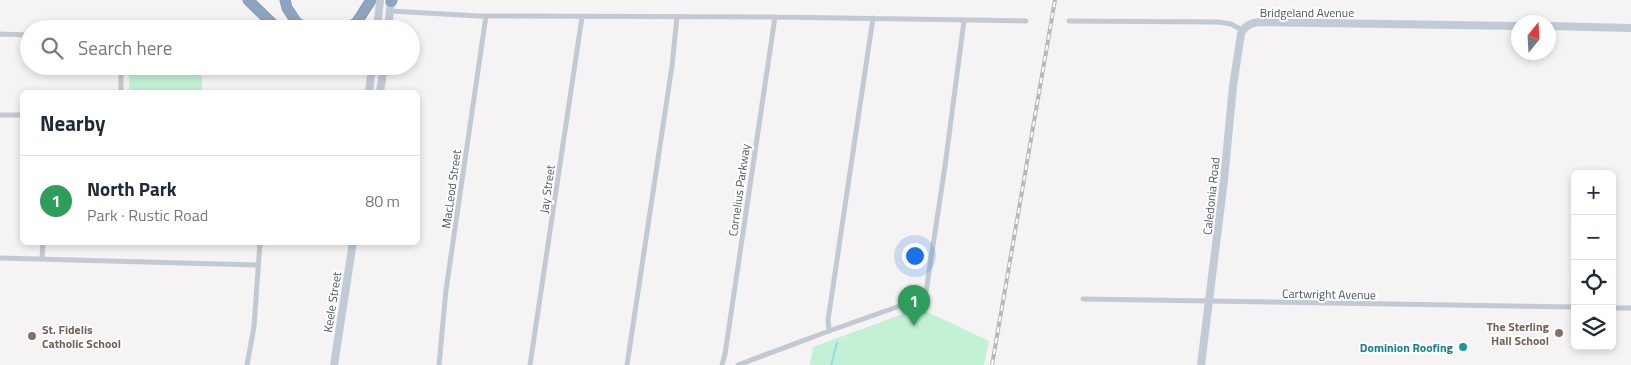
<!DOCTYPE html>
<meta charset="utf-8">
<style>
body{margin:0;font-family:"Titillium Web",sans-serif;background:#f2f2f3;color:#1f2937}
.controls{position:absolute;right:15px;bottom:15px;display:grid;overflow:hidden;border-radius:8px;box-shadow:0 2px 8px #0003}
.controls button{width:45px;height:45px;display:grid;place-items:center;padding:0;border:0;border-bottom:1px solid #e0e1e3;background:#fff;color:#1f2937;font:25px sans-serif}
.compass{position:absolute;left:1511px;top:15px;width:45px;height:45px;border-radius:50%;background:#fff;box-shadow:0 2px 8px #0003;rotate:18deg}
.you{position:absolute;left:914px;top:255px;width:18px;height:18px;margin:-12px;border:4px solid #fff;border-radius:50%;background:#1a73e8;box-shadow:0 0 0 8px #1a73e833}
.badge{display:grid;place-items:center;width:32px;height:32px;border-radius:50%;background:#1a73e8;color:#fff;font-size:16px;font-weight:700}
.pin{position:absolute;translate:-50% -41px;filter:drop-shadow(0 1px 2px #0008)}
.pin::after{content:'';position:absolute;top:26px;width:18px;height:15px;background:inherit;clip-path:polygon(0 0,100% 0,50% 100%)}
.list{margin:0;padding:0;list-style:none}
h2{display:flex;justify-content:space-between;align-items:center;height:65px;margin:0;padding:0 20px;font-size:21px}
h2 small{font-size:16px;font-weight:400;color:#747a83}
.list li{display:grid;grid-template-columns:32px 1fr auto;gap:15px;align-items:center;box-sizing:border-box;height:90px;padding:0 20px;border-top:1px solid #e0e1e3}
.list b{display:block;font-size:19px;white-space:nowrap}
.list p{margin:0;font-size:16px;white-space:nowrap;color:#747a83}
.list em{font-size:16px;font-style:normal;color:#747a83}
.icon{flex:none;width:28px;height:28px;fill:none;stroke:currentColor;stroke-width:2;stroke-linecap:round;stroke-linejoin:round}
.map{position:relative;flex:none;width:1631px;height:365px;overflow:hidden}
.search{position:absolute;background:#fff;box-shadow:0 2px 8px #0003;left:20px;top:20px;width:400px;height:55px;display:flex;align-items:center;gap:12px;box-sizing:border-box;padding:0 18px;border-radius:28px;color:#747a83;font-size:19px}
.panel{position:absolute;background:#fff;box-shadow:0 2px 8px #0003;left:20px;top:90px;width:400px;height:155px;border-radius:8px}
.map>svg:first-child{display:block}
</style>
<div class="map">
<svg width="1631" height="365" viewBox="0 0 1631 365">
<rect width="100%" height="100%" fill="#f5f3f3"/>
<path fill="#c3f1d5" d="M129,66H202V92H129Z
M919,308L989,341L984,365H810L813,347Z"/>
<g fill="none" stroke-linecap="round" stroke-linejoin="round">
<path stroke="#90daee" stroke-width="2" d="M831,365L837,343"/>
<g stroke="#7690ad" stroke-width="11">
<path id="highway" d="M248,0L278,29
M285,0L287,8L297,23L310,29
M391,2L392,0
M347,29L357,22L371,0"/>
</g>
<path stroke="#c1cad2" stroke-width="5" d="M390,11L479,16L775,17L1026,21
M1069,21L1218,22L1231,24L1242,30
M0,34L29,35
M121,92V66
M0,115H22
M0,258L258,265
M42,259L43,242
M1083,299L1575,307
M1612,308H1631
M829,331L828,320L873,18
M247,365L254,327L260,242
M439,365L446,290L486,16
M530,365L582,17
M627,365L672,66L677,17
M722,365L725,354L775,17
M738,365L829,331L911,302L920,298L926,292L945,166L964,21"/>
<path stroke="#c1cbd6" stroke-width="8" d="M1548,26L1631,28
M377,29L380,0
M388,29L391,0
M369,92L372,66
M380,92L384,66
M334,365L353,242
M1201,365L1224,180L1233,86L1241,34C1244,26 1250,23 1259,22L1518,26"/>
<use href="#highway" stroke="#8ba5c1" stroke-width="10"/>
<g stroke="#b5b8bd" stroke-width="4">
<path id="rail" d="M992,365L1055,0"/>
</g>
<use href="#rail" stroke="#fff" stroke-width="2" stroke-dasharray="5.5" stroke-linecap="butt"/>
</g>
<g fill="#8d6e63" stroke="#fff" stroke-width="2">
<circle cx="1559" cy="333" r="5"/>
<circle cx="32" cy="336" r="5"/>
</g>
<circle fill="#0f9aa8" stroke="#fff" stroke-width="2" cx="1463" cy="347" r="5"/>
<g text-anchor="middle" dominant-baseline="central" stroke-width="4" stroke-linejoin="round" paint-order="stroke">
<g font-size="12" fill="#4a5661" stroke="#fff">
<text x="1307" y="12">Bridgeland Avenue</text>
<text transform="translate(451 189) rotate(-82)">MacLeod Street</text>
<text transform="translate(547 189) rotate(-82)">Jay Street</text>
<text transform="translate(739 190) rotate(-82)">Cornelius Parkway</text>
<text transform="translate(1211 196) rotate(-84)">Caledonia Road</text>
<text transform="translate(1329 294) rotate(1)">Cartwright Avenue</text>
<text transform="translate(332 302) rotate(-81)">Keele Street</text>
</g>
<g font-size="12" font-weight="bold" fill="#785e54" stroke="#fff" text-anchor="end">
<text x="1549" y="326">The Sterling<tspan x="1549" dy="14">Hall School</tspan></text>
<text x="42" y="329" text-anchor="start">St. Fidelis<tspan x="42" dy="14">Catholic School</tspan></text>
</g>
<g font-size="12" font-weight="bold" fill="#0d838f" stroke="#fff" text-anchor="end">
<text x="1453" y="347">Dominion Roofing</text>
</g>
</g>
</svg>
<div class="controls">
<button>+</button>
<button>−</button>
<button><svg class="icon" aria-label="locate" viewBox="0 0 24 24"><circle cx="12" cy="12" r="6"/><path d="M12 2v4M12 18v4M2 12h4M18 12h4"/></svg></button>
<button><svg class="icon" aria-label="layers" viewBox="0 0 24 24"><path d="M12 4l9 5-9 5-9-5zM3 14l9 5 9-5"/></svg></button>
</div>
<svg class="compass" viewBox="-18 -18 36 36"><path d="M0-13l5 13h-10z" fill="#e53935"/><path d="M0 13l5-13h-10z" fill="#747a83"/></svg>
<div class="you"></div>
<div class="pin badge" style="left:914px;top:326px;background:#2e9e5b">1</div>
<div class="search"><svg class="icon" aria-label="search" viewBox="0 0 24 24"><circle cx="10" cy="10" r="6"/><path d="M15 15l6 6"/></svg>Search here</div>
<section class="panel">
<h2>Nearby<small></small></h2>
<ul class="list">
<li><span class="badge" style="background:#2e9e5b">1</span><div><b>North Park</b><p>Park · Rustic Road</p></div><em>80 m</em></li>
</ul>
</section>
</div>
